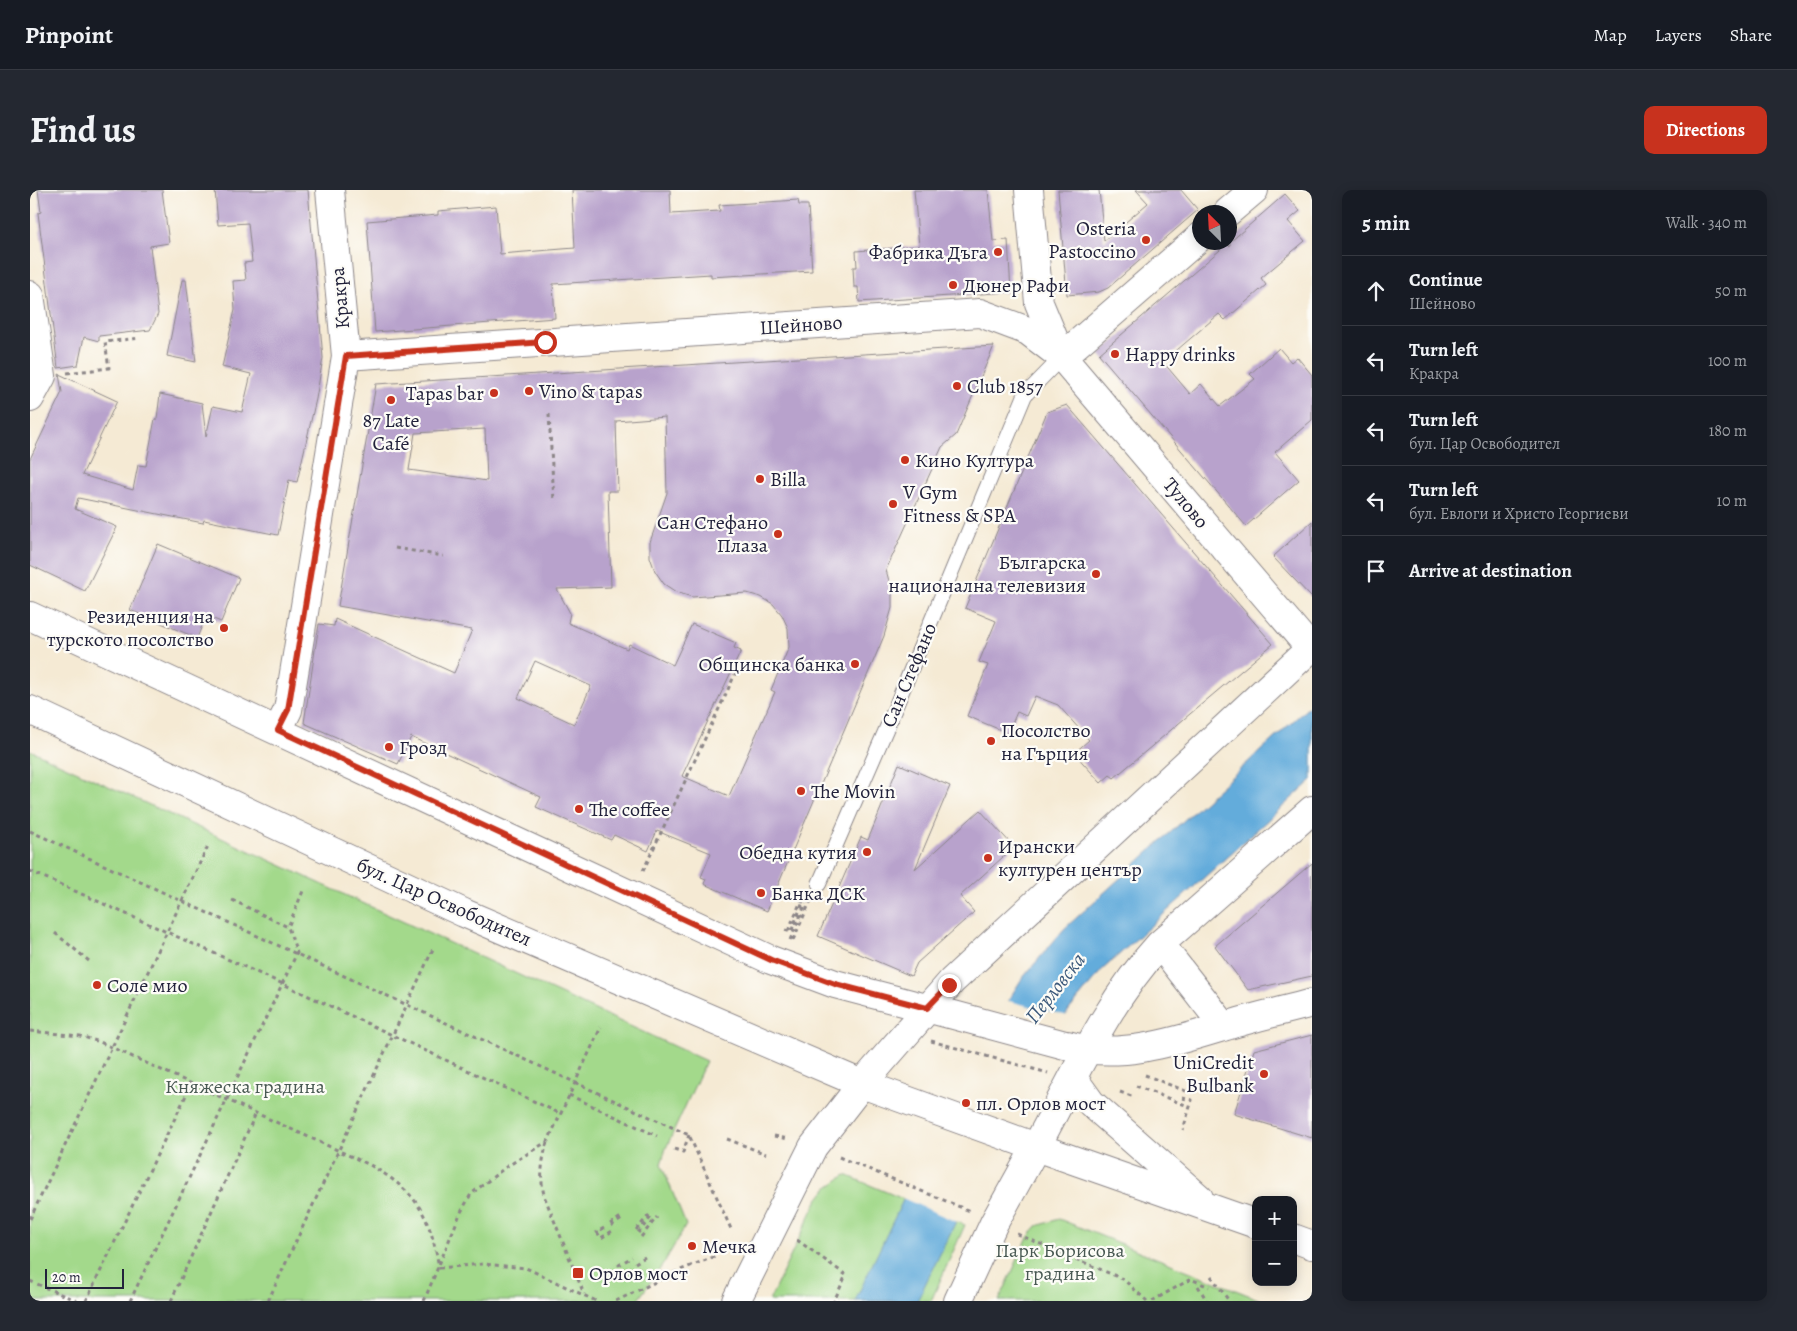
<!DOCTYPE html>
<meta charset="utf-8">
<style>
body{margin:0;font-family:Alegreya,serif;background:#242831;color:#f1f3f6}
.controls{position:absolute;right:15px;bottom:15px;display:grid;overflow:hidden;border-radius:10px;box-shadow:0 2px 12px #0003}
.controls button{width:45px;height:45px;display:grid;place-items:center;padding:0;border:0;border-bottom:1px solid #363941;background:#171b24;color:#f1f3f6;font:25px sans-serif}
.compass{position:absolute;left:1162px;top:15px;width:45px;height:45px;border-radius:50%;background:#171b24;box-shadow:0 2px 12px #0003;rotate:336deg}
.scale{position:absolute;left:15px;bottom:12px;width:79px;box-sizing:border-box;padding-left:5px;border:2px solid #22223b;border-top:0;font-size:14px;line-height:18px;white-space:nowrap;color:#22223b;-webkit-text-stroke:4px #fdfcf7;paint-order:stroke}
.stop{position:absolute;width:15px;height:15px;margin:-11px;border:4px solid #c8321e;border-radius:50%;background:#fff}
.stop.end{background:#c8321e;border-color:#fff;box-shadow:0 1px 5px #0008}
.list{margin:0;padding:0;list-style:none}
h2{display:flex;justify-content:space-between;align-items:center;height:65px;margin:0;padding:0 20px;font-size:21px}
h2 small{font-size:16px;font-weight:400;color:#9ea1a6}
.list li{display:grid;grid-template-columns:32px 1fr auto;gap:15px;align-items:center;box-sizing:border-box;height:70px;padding:0 20px;border-top:1px solid #363941}
.list b{display:block;font-size:19px;white-space:nowrap}
.list p{margin:0;font-size:16px;white-space:nowrap;color:#9ea1a6}
.list em{font-size:16px;font-style:normal;color:#9ea1a6}
.icon{flex:none;width:28px;height:28px;fill:none;stroke:currentColor;stroke-width:2;stroke-linecap:round;stroke-linejoin:round}
.map{position:relative;flex:none;width:1282px;height:1111px;overflow:hidden;border-radius:10px}
header{display:flex;align-items:center;gap:30px;box-sizing:border-box;height:70px;padding:0 25px;background:#171b24;border-bottom:1px solid #363941}
header strong{font-size:24px}
nav{display:flex;gap:28px;margin-inline-start:auto;font-size:18px}
.intro{display:flex;align-items:center;justify-content:space-between;box-sizing:border-box;height:120px;padding:0 30px}
h1{margin:0;font-size:35px}
.button{padding:12px 22px;border-radius:10px;background:#c8321e;color:#fff;font-size:18px;font-weight:700}
main{display:flex;gap:30px;padding:0 30px}
aside{flex:1;background:#171b24;border-radius:10px;box-shadow:0 2px 12px #0003}
.map>svg:first-child{display:block}
</style>
<header>
<strong>Pinpoint</strong>
<nav><a>Map</a><a>Layers</a><a>Share</a></nav>
</header>
<div class="intro"><h1>Find us</h1><a class="button">Directions</a></div>
<main>
<div class="map">
<svg width="1282" height="1111" viewBox="0 0 1282 1111">
<rect width="100%" height="100%" fill="#fdfcf7"/>
<filter id="ink" filterUnits="userSpaceOnUse"><feTurbulence type="fractalNoise" baseFrequency=".02" numOctaves="2"/><feDisplacementMap in="SourceGraphic" scale="10" xChannelSelector="R" yChannelSelector="G"/><feConvolveMatrix kernelMatrix="1 2 1 2 8 2 1 2 1" color-interpolation-filters="sRGB"/></filter>
<filter id="wash" filterUnits="userSpaceOnUse"><feTurbulence type="fractalNoise" baseFrequency=".0096" numOctaves="4" result="noise"/><feDisplacementMap in="SourceGraphic" scale="20" xChannelSelector="R" yChannelSelector="G"/><feGaussianBlur stdDeviation="1.12" result="paint"/><feColorMatrix in="noise" values="0 0 0 0 0 0 0 0 0 0 0 0 0 0 0 0 0 1.4 0 .05"/><feComposite in="paint" operator="in"/></filter>
<g filter="url(#wash)">
<rect width="100%" height="100%" fill="#f5ead4"/>
<path fill="#a3d98b" stroke="#627e63" d="M0,560L676,871L636,958L631,974L656,1035L634,1073L607,1111H0Z
M816,985L935,1035L901,1111H739L787,1011L797,998Z
M1029,1029L1233,1111H969L997,1049L1007,1036Z"/>
<path fill="#64acdb" stroke="#43678b" d="M1282,514V590L1072,780L1039,820L990,901L887,1111H825L935,880L991,790L1034,739Z"/>
<path fill="#f5ead4" d="M975,810L1038,826L992,902L927,1032L870,1007L932,879Z"/>
<g id="blocks">
<path fill="#b8a2cc" fill-rule="evenodd" d="M8,0H132L139,53L120,56L128,124L120,140L69,146V151L54,147L48,175L28,178L8,23L11,22Z
M185,0H278L293,168L286,209L267,292L259,290L248,345L174,330L173,333L48,308L45,319L87,337L55,401L0,375V269L32,202L29,184L87,211L52,285L103,300L108,275L116,276L125,229H127L130,204L172,213L176,247L183,216L212,222L221,184L192,177L205,120L203,91L216,90L214,73L222,72L218,33L188,35Z
M542,0H640L641,24L690,21L689,15L768,10L769,15H778L782,81L681,87V84L523,94L525,128L345,142L337,31L408,25V21L466,16L470,64L545,58Z
M884,0H958L963,51L978,50L981,102L829,112L828,97H824L823,77H827L826,61L889,56Z
M1028,0H1069L1074,51L1118,13L1106,0H1151L1168,20L1078,98L1069,102L1037,105Z
M1255,4L1270,21L1258,31L1275,51L1231,88L1236,95L1195,130L1189,124L1133,172L1160,204L1171,194L1190,216L1225,189L1220,184L1249,158L1261,172L1267,167L1282,185V230L1245,262L1269,290L1216,336L1069,164L1197,54L1200,56V52Z
M152,90H156L166,172L137,166Z
M964,156L926,245L912,257L856,380L862,402V418L854,446L737,721L674,694L676,689L671,687L681,663L627,641L618,661L584,645L581,650L506,617L511,607L381,547L368,574L274,533L289,434L304,436L305,429L424,483L442,440L308,416L346,194ZM635,227L637,303L620,352V367L625,381L634,394L646,402L662,407L717,403L731,407L743,414L752,425L758,438L759,457L741,500L745,502L699,606L652,586L711,461L704,458L706,453L662,434L643,475L599,454L597,459L538,433L540,423L527,399L581,397L578,301H588L586,231ZM455,239L457,291L379,280L385,243ZM505,471L561,496L544,534L488,508Z
M1037,215L1243,454L1084,588L1080,585L1071,593L1044,563L1059,550L1028,515L1005,506L996,526L987,522L978,543L937,526L958,475L949,472L966,431L935,418L1017,222Z
M1282,331V408L1243,367Z
M128,354L209,388L191,432L176,426L167,448L100,420Z
M869,574L920,596L885,679L950,620L984,657L930,706L944,722L887,773L881,786L788,746L831,647L838,650Z
M1282,673V786L1218,800L1185,756Z
M1282,845V948L1204,924L1224,860Z"/>
</g>
</g>
<g filter="url(#ink)">
<use href="#blocks" fill-opacity="0" stroke="#8c8688" stroke-width="1"/>
<g fill="none" stroke-linecap="round" stroke-linejoin="round">
<g stroke="#8c8688" stroke-width="16">
<path id="service" d="M789,694L858,535L995,205L1032,167"/>
</g>
<g stroke="#8c8688" stroke-width="30">
<path id="minor" d="M999,0L1009,113L1031,166
M1198,22L1224,0
M0,105L12,186L0,208
M316,166L950,123L998,141L1032,167L1280,458
M1032,167L1170,47
M0,426L741,770L805,794L919,824
M248,540L258,520L316,166L300,0
M1037,855C1088,870 1144,852 1193,837C1223,827 1253,821 1282,813"/>
</g>
<g stroke="#8c8688" stroke-width="30">
<path id="secondary" d="M1130,754L1194,836
M832,894L922,791L1282,457
M1006,957C1044,887 1076,813 1130,754L1282,620"/>
</g>
<g stroke="#8c8688" stroke-width="30">
<path id="primary" d="M0,520L434,723L832,894L1006,957L964,1033L928,1111
M706,1111L783,957L832,894"/>
</g>
<g stroke="#8c8688" stroke-width="30">
<path id="trunk" d="M1043,888L1061,913L1169,1008
M1006,957L1226,1034
M1263,1048L1282,1055"/>
</g>
<path stroke="#8c8688" stroke-width="3" stroke-dasharray="4 4" stroke-linecap="butt" d="M37,183L79,178L75,152L110,148
M519,224L524,311
M365,358L413,366
M0,641L659,945L701,1039
M0,681L253,794L529,923
M613,681L708,478
M202,710L258,737
M755,740L761,742L773,712
M758,741L771,711L776,713
M25,743L59,771
M760,750L776,713
M763,750L781,710
M0,841L50,846L70,852L340,975C387,1002 400,1024 409,1078
M1115,885L1158,902
M1106,896L1158,916
M1090,902L1104,907
M539,905L627,946
M1152,908L1162,910L1153,940
M744,946L758,949
M697,949L736,964
M517,952C512,972 509,988 515,1008L554,1104
M644,959L653,962L659,945
M809,967L940,1021
M0,1029L178,656
M580,1034L591,1027
M581,1036L592,1029
M574,1038L567,1042L571,1048L584,1040
M606,1040L620,1024
M608,1043L622,1026
M987,1044L1093,1089L1117,1111
M611,1047L627,1027
M767,1050L816,1085L804,1111
M605,1073L615,1067
M409,1078L453,1074L496,1078L566,1111
M600,1079L593,1083L589,1075L602,1067
M1181,1086L1199,1111
M0,1091L47,1111
M1168,1096L1177,1111
M56,1111L162,893
M100,1111L267,763L258,737L273,701
M141,1111L226,923
M238,1111L403,759
M394,1111L430,1024L441,1004L476,977L518,951L571,837
M586,1111L648,1081L686,1066
M1122,1111L1161,1089L1179,1097"/>
<use href="#service" stroke="#fff" stroke-width="14"/>
<use href="#minor" stroke="#fff" stroke-width="28"/>
<use href="#secondary" stroke="#fff" stroke-width="28"/>
<use href="#primary" stroke="#fff" stroke-width="28"/>
<use href="#trunk" stroke="#fff" stroke-width="28"/>
<g stroke="#8c8688" stroke-width="30" stroke-linecap="butt">
<path id="minor-bridge" d="M920,824L1035,855"/>
</g>
<path stroke="#8c8688" stroke-width="3" stroke-dasharray="4 4" stroke-linecap="butt" d="M901,851L1018,883"/>
<use href="#minor-bridge" stroke="#fff" stroke-width="28"/>
</g>
</g>
<g fill="none" stroke-linecap="round" stroke-linejoin="round" filter="url(#ink)">
<path stroke="#c8321e" stroke-width="6" d="M515,152L316,166L258,520L248,540L741,770L805,794L897,818L919,795"/>
</g>
<g fill="#c8321e" stroke="#fdfcf7" stroke-width="2">
<circle cx="1116" cy="50" r="5"/>
<circle cx="968" cy="62" r="5"/>
<circle cx="923" cy="95" r="5"/>
<circle cx="1085" cy="164" r="5"/>
<circle cx="927" cy="196" r="5"/>
<circle cx="499" cy="201" r="5"/>
<circle cx="464" cy="203" r="5"/>
<circle cx="361" cy="210" r="5"/>
<circle cx="875" cy="270" r="5"/>
<circle cx="730" cy="289" r="5"/>
<circle cx="863" cy="314" r="5"/>
<circle cx="748" cy="344" r="5"/>
<circle cx="1066" cy="384" r="5"/>
<circle cx="194" cy="438" r="5"/>
<circle cx="825" cy="474" r="5"/>
<circle cx="961" cy="551" r="5"/>
<circle cx="359" cy="557" r="5"/>
<circle cx="771" cy="601" r="5"/>
<circle cx="549" cy="619" r="5"/>
<circle cx="837" cy="662" r="5"/>
<circle cx="958" cy="668" r="5"/>
<circle cx="731" cy="703" r="5"/>
<circle cx="67" cy="795" r="5"/>
<circle cx="1234" cy="884" r="5"/>
<circle cx="936" cy="913" r="5"/>
<circle cx="662" cy="1056" r="5"/>
<rect x="542" y="1077" width="12" height="12" rx="2.5"/>
</g>
<g text-anchor="middle" dominant-baseline="central" stroke-width="4.5" stroke-linejoin="round" paint-order="stroke">
<g font-size="20" fill="#22223b" stroke="#fdfcf7" text-anchor="start">
<text x="1106" y="38" text-anchor="end">Osteria<tspan x="1106" dy="23">Pastoccino</tspan></text>
<text x="958" y="62" text-anchor="end">Фабрика Дъга</text>
<text x="933" y="95">Дюнер Рафи</text>
<text x="1095" y="164">Happy drinks</text>
<text x="937" y="196">Club 1857</text>
<text x="509" y="201">Vino &amp; tapas</text>
<text x="454" y="203" text-anchor="end">Tapas bar</text>
<text x="361" y="230" text-anchor="middle">87 Late<tspan x="361" dy="23">Café</tspan></text>
<text x="885" y="270">Кино Култура</text>
<text x="740" y="289">Billa</text>
<text x="873" y="302">V Gym<tspan x="873" dy="23">Fitness &amp; SPA</tspan></text>
<text x="738" y="332" text-anchor="end">Сан Стефано<tspan x="738" dy="23">Плаза</tspan></text>
<text x="1056" y="372" text-anchor="end">Българска<tspan x="1056" dy="23">национална телевизия</tspan></text>
<text x="184" y="426" text-anchor="end">Резиденция на<tspan x="184" dy="23">турското посолство</tspan></text>
<text x="815" y="474" text-anchor="end">Общинска банка</text>
<text x="971" y="540">Посолство<tspan x="971" dy="23">на Гърция</tspan></text>
<text x="369" y="557">Грозд</text>
<text x="781" y="601">The Movin</text>
<text x="559" y="619">The coffee</text>
<text x="968" y="656">Ирански<tspan x="968" dy="23">културен център</tspan></text>
<text x="827" y="662" text-anchor="end">Обедна кутия</text>
<text x="741" y="703">Банка ДСК</text>
<text x="77" y="795">Соле мио</text>
<text x="1224" y="872" text-anchor="end">UniCredit<tspan x="1224" dy="23">Bulbank</tspan></text>
<text x="946" y="913">пл. Орлов мост</text>
<text x="672" y="1056">Мечка</text>
<text x="559" y="1083">Орлов мост</text>
</g>
<g font-size="20" fill="#22223b" stroke="#fdfcf7">
<text transform="translate(310 108) rotate(-95)">Кракра</text>
<text transform="translate(771 135) rotate(-4)">Шейново</text>
<text transform="translate(1156 313) rotate(50)">Тулово</text>
<text transform="translate(879 485) rotate(-67)">Сан Стефано</text>
<text transform="translate(414 712) rotate(24)">бул. Цар Освободител</text>
</g>
<g font-size="20" fill="#495953" stroke="#fdfcf7">
<text x="215" y="896">Княжеска градина</text>
<text x="1030" y="1060">Парк Борисова<tspan x="1030" dy="23">градина</tspan></text>
</g>
<g font-size="21" font-style="italic" fill="#3c597b" stroke="#fdfcf7">
<text transform="translate(1025 798) rotate(-52)">Перловска</text>
</g>
</g>
</svg>
<div class="controls">
<button>+</button>
<button>−</button>
</div>
<svg class="compass" viewBox="-18 -18 36 36"><path d="M0-13l5 13h-10z" fill="#e53935"/><path d="M0 13l5-13h-10z" fill="#9ea1a6"/></svg>
<div class="scale">20 m</div>
<div class="stop" style="left:515px;top:152px"></div>
<div class="stop end" style="left:919px;top:795px"></div>
</div>
<aside>
<h2>5 min<small>Walk · 340 m</small></h2>
<ul class="list">
<li><svg class="icon" aria-label="ahead" viewBox="0 0 24 24"><path d="M12 20V5M6 11l6-6 6 6"/></svg><div><b>Continue</b><p>Шейново</p></div><em>50 m</em></li>
<li><svg class="icon" aria-label="left" viewBox="0 0 24 24"><path d="M17 20v-9H6M10 6l-5 5 5 5"/></svg><div><b>Turn left</b><p>Кракра</p></div><em>100 m</em></li>
<li><svg class="icon" aria-label="left" viewBox="0 0 24 24"><path d="M17 20v-9H6M10 6l-5 5 5 5"/></svg><div><b>Turn left</b><p>бул. Цар Освободител</p></div><em>180 m</em></li>
<li><svg class="icon" aria-label="left" viewBox="0 0 24 24"><path d="M17 20v-9H6M10 6l-5 5 5 5"/></svg><div><b>Turn left</b><p>бул. Евлоги и Христо Георгиеви</p></div><em>10 m</em></li>
<li><svg class="icon" aria-label="arrive" viewBox="0 0 24 24"><path d="M6 21V4h12l-3 4 3 4H6"/></svg><div><b>Arrive at destination</b></div></li>
</ul>
</aside>
</main>
